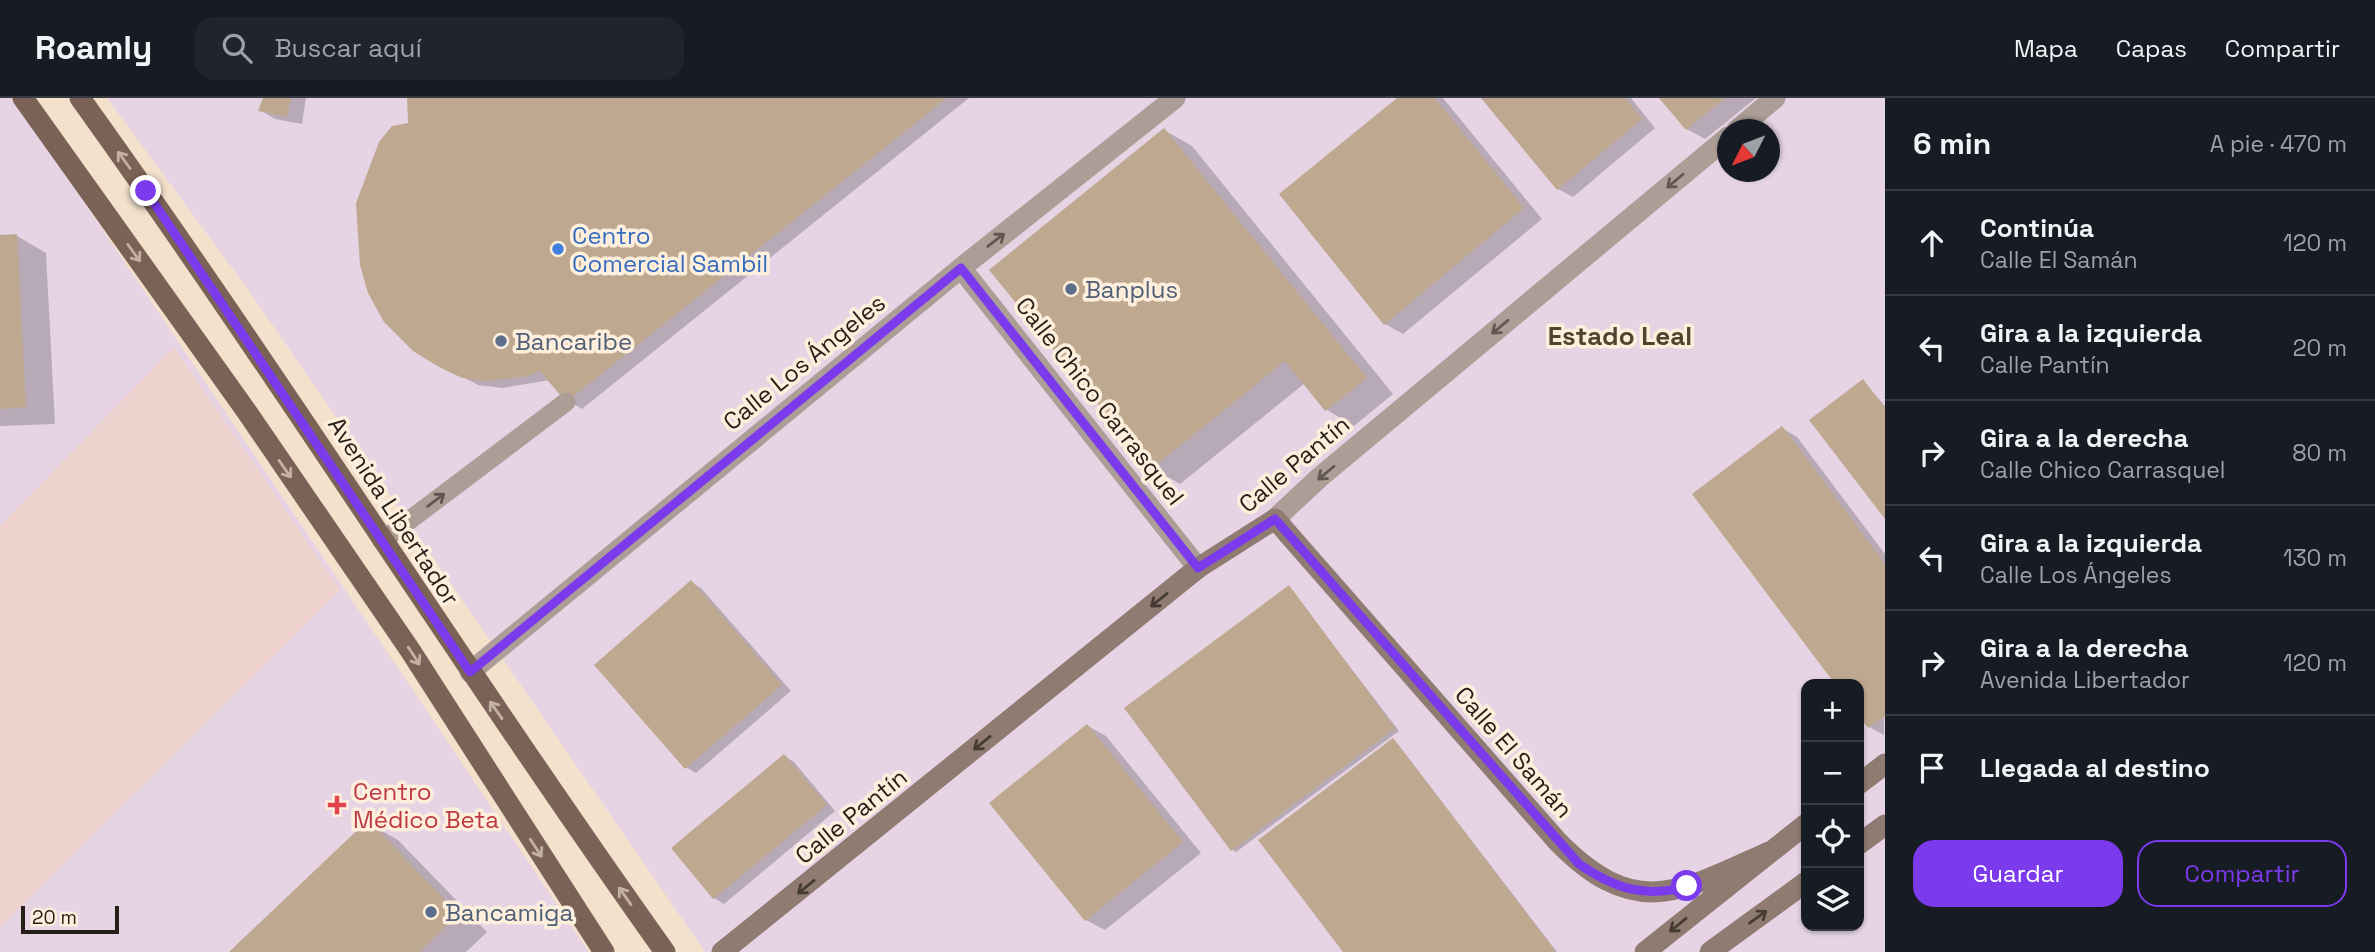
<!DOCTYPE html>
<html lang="es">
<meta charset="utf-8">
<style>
body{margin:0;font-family:"Space Grotesk",sans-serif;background:#20242c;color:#f1f3f6}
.controls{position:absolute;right:21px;bottom:21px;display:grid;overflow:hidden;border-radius:14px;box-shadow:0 2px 5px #0004}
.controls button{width:63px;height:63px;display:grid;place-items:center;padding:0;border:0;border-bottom:2px solid #363941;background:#171b24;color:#f1f3f6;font:35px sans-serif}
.compass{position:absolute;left:1717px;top:21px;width:63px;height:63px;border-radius:50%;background:#171b24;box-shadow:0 2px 5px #0004;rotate:228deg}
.scale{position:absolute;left:21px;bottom:18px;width:98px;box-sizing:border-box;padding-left:7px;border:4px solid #261f18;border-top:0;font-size:19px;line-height:24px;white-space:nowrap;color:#261f18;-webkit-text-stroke:5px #feefdd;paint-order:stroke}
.stop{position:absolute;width:21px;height:21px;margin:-16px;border:5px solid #7c3aed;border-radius:50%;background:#fff}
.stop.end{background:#7c3aed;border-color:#fff;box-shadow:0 2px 7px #0008}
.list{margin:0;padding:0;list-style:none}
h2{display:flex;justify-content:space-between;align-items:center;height:91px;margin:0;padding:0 28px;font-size:30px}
h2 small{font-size:23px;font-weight:400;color:#9ea1a6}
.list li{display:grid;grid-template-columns:46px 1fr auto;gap:21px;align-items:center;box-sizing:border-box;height:105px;padding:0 28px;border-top:2px solid #363941}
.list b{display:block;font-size:26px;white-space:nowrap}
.list p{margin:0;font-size:23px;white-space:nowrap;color:#9ea1a6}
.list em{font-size:23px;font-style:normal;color:#9ea1a6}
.actions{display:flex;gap:14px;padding:21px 28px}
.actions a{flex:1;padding:16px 0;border:2px solid #7c3aed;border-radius:21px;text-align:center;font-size:24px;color:#7c3aed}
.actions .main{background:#7c3aed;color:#fff}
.icon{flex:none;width:38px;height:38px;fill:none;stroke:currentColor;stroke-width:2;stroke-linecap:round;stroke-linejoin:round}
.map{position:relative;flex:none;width:1885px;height:854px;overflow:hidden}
header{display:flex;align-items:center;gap:42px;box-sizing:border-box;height:98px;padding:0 35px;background:#171b24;border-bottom:2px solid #363941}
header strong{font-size:33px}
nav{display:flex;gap:38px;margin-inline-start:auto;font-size:24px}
.search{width:490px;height:63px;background:#20242c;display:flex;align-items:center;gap:18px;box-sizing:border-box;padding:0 24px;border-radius:21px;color:#9ea1a6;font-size:26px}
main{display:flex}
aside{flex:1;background:#171b24}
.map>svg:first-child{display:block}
</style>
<header>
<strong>Roamly</strong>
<div class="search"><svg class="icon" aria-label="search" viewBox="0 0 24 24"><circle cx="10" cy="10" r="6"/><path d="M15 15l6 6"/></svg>Buscar aquí</div>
<nav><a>Mapa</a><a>Capas</a><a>Compartir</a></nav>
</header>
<main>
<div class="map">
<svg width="1885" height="854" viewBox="0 0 1885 854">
<rect width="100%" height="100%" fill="#f3e1cb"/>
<path fill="#e6d4e4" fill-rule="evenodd" d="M0,0H14L589,854H0Z
M107,0H1885V854H705L249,193ZM1728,32H1770V74H1728ZM1806,586H1859V828H1806Z"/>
<path fill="#eed3cf" d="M174,249L340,492L0,829V428Z"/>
<path fill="#0003" d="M265,0H306L302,26L275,21L260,12Z
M409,0H969L582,311L567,302L550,282L502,290L478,287L430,261Z
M1399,0H1443L1542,121L1403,236L1385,226Z
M1483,0H1631L1655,30L1573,99L1558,91Z
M1662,0H1756L1705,41L1687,31Z
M1164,32L1192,48L1393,296L1354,328L1327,312L1305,285L1180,386L1152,370Z
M0,138H17L46,155L55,326L0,328Z
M1863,283L1885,308V418Z
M1782,330L1797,339L1885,456L1884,637L1869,629L1859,615V586H1837L1695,396Z
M691,484L701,490L791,593L696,675L686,669Z
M1289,489L1399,633L1236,754L1232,751Z
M1088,628L1106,638L1201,755L1105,832L1086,822Z
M1393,642L1397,645L1557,854H1346Z
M784,658L794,664L835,713L724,806L714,800Z
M368,725L398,742L487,834L466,854H232Z"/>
<path fill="#bea88f" d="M263,0H291L287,19L258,13Z
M407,0H947L566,304L539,272L530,278L486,283L462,280L439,269L413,253L384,224L368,195L360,167L356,105L379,44L392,28L408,25Z
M1397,0H1435L1524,110L1384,227L1279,96Z
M1481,0H1625L1642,21L1557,92Z
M1659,0H1725L1686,32Z
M1164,30L1367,280L1325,313L1285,263L1151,371L989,172Z
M17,136L26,309L0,311V137Z
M1863,281L1885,310V421L1809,322Z
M1782,328L1885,466V618L1868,630L1859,618V586H1835L1692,396Z
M691,482L782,587L685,671L594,567Z
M1289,487L1395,630L1231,753L1124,610Z
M1087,626L1183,744L1085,823L989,705Z
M1393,640L1556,854H1343L1258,742Z
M784,656L827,707L713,801L671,750Z
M368,722L459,816L419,854H229Z"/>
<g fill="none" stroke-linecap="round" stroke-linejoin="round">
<path stroke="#ac9d97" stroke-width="19" d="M382,443L566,304"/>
<path stroke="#ac9d97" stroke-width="21" d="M1737,32L1775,0
M961,170L1198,470
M1275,421L1320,379L1728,39
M470,574L961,170L1175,0"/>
<path stroke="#8f7b72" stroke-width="21" d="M1859,686L1885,666
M1859,746L1885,727
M722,854L1198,470L1275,421L1558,744C1636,823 1680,794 1769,754
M1645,854L1806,726
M1710,854L1806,784"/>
<path stroke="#7b6257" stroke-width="21" d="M23,0L247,314L410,552L604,854
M80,0C281,280 465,573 665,854"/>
</g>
<defs><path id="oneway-shaft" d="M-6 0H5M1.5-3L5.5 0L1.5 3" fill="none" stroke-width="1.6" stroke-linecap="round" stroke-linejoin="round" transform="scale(1.75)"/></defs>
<g stroke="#c3b0a1">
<use href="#oneway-shaft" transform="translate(124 62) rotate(-126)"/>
<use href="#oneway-shaft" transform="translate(134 155) rotate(54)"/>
<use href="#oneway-shaft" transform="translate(285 371) rotate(55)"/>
<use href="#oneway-shaft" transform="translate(414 558) rotate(57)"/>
<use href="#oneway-shaft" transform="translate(496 612) rotate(-125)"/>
<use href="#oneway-shaft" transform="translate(536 750) rotate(57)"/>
<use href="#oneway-shaft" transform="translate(625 798) rotate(-125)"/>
</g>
<g stroke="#625851">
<use href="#oneway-shaft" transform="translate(1675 83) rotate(140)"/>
<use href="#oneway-shaft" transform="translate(996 142) rotate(-38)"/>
<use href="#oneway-shaft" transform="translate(1500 229) rotate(140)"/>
<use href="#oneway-shaft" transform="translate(1326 375) rotate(140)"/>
<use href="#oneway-shaft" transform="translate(436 402) rotate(-37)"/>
</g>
<g stroke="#463b33">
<use href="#oneway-shaft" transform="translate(1159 502) rotate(141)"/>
<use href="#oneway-shaft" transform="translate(982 645) rotate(141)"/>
<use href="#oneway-shaft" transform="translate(806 789) rotate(141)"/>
<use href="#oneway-shaft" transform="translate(1758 819) rotate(-36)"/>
<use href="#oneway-shaft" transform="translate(1678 827) rotate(141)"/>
</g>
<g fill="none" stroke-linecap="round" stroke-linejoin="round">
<path stroke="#7c3aed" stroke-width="9" d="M146,93L470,574L961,170L1198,470L1275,421L1579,766C1614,790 1646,801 1687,788"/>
</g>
<circle fill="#3f7fe0" stroke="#feefdd" stroke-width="2.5" cx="558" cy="151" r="7"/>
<g fill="#5c6f8a" stroke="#feefdd" stroke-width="2.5">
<circle cx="1071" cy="191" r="7"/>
<circle cx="501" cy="243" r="7"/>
<circle cx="431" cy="814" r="7"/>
</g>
<path fill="#e0444e" stroke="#feefdd" stroke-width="2.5" d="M333.5 696.5h7v7h7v7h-7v7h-7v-7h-7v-7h7z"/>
<g text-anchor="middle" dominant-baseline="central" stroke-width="7" stroke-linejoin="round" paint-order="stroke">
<g font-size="24" fill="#366cbe" stroke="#feefdd" text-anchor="start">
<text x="572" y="137">Centro<tspan x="572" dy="28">Comercial Sambil</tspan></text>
</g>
<g font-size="24" fill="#4e5e75" stroke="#feefdd" text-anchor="start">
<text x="1085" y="191">Banplus</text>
<text x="515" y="243">Bancaribe</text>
<text x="445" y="814">Bancamiga</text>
</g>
<g font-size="24" fill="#261f18" stroke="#feefdd">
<text transform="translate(804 264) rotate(-39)">Calle Los Ángeles</text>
<text transform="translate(1100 303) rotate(52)">Calle Chico Carrasquel</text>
<text transform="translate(1294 366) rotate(-40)">Calle Pantín</text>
<text transform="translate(394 413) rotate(57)">Avenida Libertador</text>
<text transform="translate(1514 654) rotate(49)">Calle El Samán</text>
<text transform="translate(851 718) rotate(-39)">Calle Pantín</text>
</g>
<g font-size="24" fill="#be3a42" stroke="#feefdd" text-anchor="start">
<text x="353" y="693">Centro<tspan x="353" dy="28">Médico Beta</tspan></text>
</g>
<g font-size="26" font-weight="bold" fill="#524331" stroke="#feefdd">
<text x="1620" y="238">Estado Leal</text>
</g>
</g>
</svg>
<div class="controls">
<button>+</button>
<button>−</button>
<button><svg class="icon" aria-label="locate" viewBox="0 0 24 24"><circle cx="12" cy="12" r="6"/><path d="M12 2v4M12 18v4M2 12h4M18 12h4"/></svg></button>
<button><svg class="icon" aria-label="layers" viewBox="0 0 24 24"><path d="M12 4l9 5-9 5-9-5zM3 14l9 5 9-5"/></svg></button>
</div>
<svg class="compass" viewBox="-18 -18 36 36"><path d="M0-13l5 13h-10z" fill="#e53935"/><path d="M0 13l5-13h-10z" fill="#9ea1a6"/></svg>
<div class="scale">20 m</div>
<div class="stop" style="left:1687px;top:788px"></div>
<div class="stop end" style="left:146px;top:93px"></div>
</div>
<aside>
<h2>6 min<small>A pie · 470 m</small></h2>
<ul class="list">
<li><svg class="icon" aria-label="ahead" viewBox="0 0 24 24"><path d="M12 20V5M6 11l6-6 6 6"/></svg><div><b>Continúa</b><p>Calle El Samán</p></div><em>120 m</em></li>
<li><svg class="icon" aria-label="left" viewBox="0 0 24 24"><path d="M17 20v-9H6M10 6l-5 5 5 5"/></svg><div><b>Gira a la izquierda</b><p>Calle Pantín</p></div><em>20 m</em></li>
<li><svg class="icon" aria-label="right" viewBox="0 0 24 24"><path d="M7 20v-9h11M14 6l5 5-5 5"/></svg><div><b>Gira a la derecha</b><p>Calle Chico Carrasquel</p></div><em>80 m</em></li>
<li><svg class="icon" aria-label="left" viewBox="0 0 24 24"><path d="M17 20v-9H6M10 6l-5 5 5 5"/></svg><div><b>Gira a la izquierda</b><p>Calle Los Ángeles</p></div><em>130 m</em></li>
<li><svg class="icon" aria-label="right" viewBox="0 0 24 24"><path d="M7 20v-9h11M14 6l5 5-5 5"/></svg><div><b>Gira a la derecha</b><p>Avenida Libertador</p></div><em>120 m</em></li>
<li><svg class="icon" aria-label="arrive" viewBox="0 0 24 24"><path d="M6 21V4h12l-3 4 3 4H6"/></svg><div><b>Llegada al destino</b></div></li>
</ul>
<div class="actions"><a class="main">Guardar</a><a>Compartir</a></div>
</aside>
</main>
